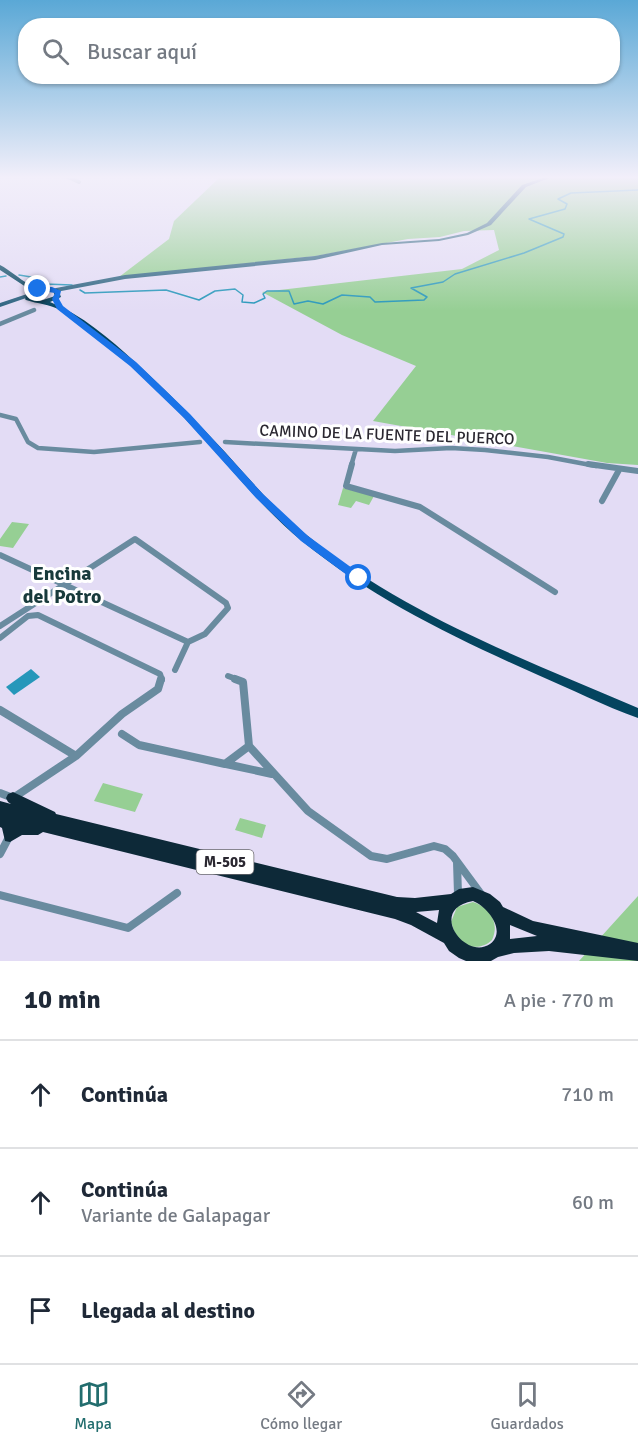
<!DOCTYPE html>
<html lang="es">
<meta charset="utf-8">
<style>
body{margin:0;font-family:Signika,sans-serif;background:#f2f2f3;color:#1f2937}
.stop{position:absolute;width:18px;height:18px;margin:-14px;border:4px solid #1a73e8;border-radius:50%;background:#fff}
.stop.end{background:#1a73e8;border-color:#fff;box-shadow:0 2px 6px #0008}
.list{margin:0;padding:0;list-style:none}
h2{display:flex;justify-content:space-between;align-items:center;height:78px;margin:0;padding:0 24px;font-size:26px}
h2 small{font-size:20px;font-weight:400;color:#747a83}
.list li{display:grid;grid-template-columns:39px 1fr auto;gap:18px;align-items:center;box-sizing:border-box;height:108px;padding:0 24px;border-top:2px solid #e0e1e3}
.list b{display:block;font-size:22px;white-space:nowrap}
.list p{margin:0;font-size:20px;white-space:nowrap;color:#747a83}
.list em{font-size:20px;font-style:normal;color:#747a83}
.icon{flex:none;width:33px;height:33px;fill:none;stroke:currentColor;stroke-width:2;stroke-linecap:round;stroke-linejoin:round}
.map{position:relative;flex:none;width:638px;height:961px;overflow:hidden}
.search{position:absolute;background:#fff;box-shadow:0 2px 4px #0004;left:18px;right:18px;top:18px;height:66px;display:flex;align-items:center;gap:15px;box-sizing:border-box;padding:0 21px;border-radius:24px;color:#747a83;font-size:22px}
.sheet{height:402px;background:#fff}
nav{display:flex;justify-content:space-around;align-items:center;box-sizing:border-box;height:84px;border-top:2px solid #e0e1e3;background:#fff;font-size:16px;color:#747a83}
nav a{display:grid;justify-items:center;gap:3px}
nav .on{color:#226d6e}
.map>svg:first-child{display:block}
</style>
<div class="map">
<svg width="638" height="961" viewBox="0 0 638 961">
<rect width="100%" height="100%" fill="#e3dcf5"/>
<path fill="#96cf94" d="M210,177H638V465L607,463L373,421L416,366L342,335L262,292L462,269L499,250L494,230L464,231L440,237L408,239L316,256L119,277L169,239L174,221L219,178Z
M343,488L374,496L369,505L356,501L351,508L338,505Z
M12,522L29,524L13,548L0,546V539Z
M103,783L143,794L135,812L94,801Z
M240,818L266,825L262,838L235,830Z
M638,896V961H579Z
M473,902C490,907 500,923 492,940C482,950 465,949 457,937C454,933 453,926 451,922L457,907Z"/>
<path fill="#2697ba" d="M31,669L40,677L14,695L6,687Z"/>
<g fill="none" stroke-linecap="round" stroke-linejoin="round">
<path stroke="#2697ba" stroke-width="1.5" d="M19,275L37,278L45,284L72,285
M0,277L6,276
M80,290L85,293L166,290L199,300L215,291L235,289L243,295L242,302L254,303L265,298L263,294L267,291H289L294,304L308,301L323,304L342,295L370,297L375,302L424,300L427,297L411,288L443,282L455,274L524,253L563,237L564,234L529,219L565,209L567,204L558,199L571,193L638,190"/>
<path stroke="#698b9f" stroke-width="4" d="M68,177L79,182"/>
<path stroke="#698b9f" stroke-width="4.5" d="M0,324L34,310
M0,415L16,419L28,442L38,448L94,452L200,442
M225,442L395,451L451,448L485,450L548,457L596,466
M351,466L356,449"/>
<path stroke="#698b9f" stroke-width="6" d="M352,464L346,486L420,507L555,592
M588,464L638,471
M602,501L619,470
M0,555L188,642
M0,626L135,539L226,603L228,608L205,634L188,642L175,670
M0,638L28,616L38,615L160,674L162,680
M228,676L239,680"/>
<path stroke="#698b9f" stroke-width="8" d="M235,679L243,682L249,746L308,811L371,856L387,859L434,846L445,849L453,856L481,894
M0,710L76,756
M122,734L139,745L225,764L249,746
M226,764L272,774
M0,793L13,798L76,756L122,714L158,689L161,679
M0,854L9,837
M457,862L458,894
M0,895L128,928L177,893"/>
<path fill="#2b627f" fill-rule="evenodd" d="M546,177H552L526,187L491,225L468,235L439,241L382,245L315,260L125,279L56,292L53,290L56,288L125,275L315,256L382,243L439,239L467,233L487,223L522,185Z
M27,294L30,296L29,297L0,307V303Z"/>
<path fill="#04445f" fill-rule="evenodd" d="M0,265C10,270 19,279 29,284C38,289 48,287 58,289L61,297L50,302C82,315 109,338 135,362C166,390 196,421 225,452C251,481 277,512 308,536C405,615 524,659 638,708V718C604,706 571,689 538,675C455,638 373,599 302,541C271,516 246,486 220,457C188,421 154,385 118,354C100,338 81,321 60,310C49,304 38,304 26,300L25,299L29,291L33,290L26,287L0,270ZM46,290L53,291L55,296L40,301L31,298L34,293Z"/>
<path fill="#0d2938" fill-rule="evenodd" d="M13,792L55,812L56,814L397,897L415,898L451,894L459,889L473,887L490,894L500,902L503,907L533,921L638,943V961L549,951L514,953L498,957L491,961H466L459,958L449,951L444,943L411,925L395,919L43,832L38,835H22L10,842L5,841L2,828L0,827V801L11,804L8,802L6,798L8,794ZM473,901C488,907 507,931 490,944C465,961 427,909 473,901ZM439,910L437,923L416,912ZM510,925L537,936L510,939Z"/>
</g>
<linearGradient id="sky" x2="0" y2="1"><stop stop-color="#5aa8d6"/><stop offset="0.57" stop-color="#f2effa"/><stop offset="1" stop-color="#f2effa" stop-opacity="0"/></linearGradient>
<rect width="638" height="311" fill="url(#sky)"/>
<path fill="#1a73e8" d="M35,287H52L61,291L59,299L63,306L136,362L190,414L263,494L308,536L363,576V581H355L301,541L256,498L184,418L130,366L57,309L52,299L55,293L35,290Z"/>
<g text-anchor="middle" dominant-baseline="central" stroke-width="6" stroke-linejoin="round" paint-order="stroke">
<rect fill="#fff" stroke="#6a686e" stroke-width="1.5" x="196.5" y="850" width="57" height="24" rx="4.5"/>
<g font-size="15" font-weight="bold" fill="#2a2730">
<text x="225" y="862">M-505</text>
</g>
<g font-size="16" fill="#2a2730" stroke="#fff">
<text transform="translate(387 435) rotate(2)">CAMINO DE LA FUENTE DEL PUERCO</text>
</g>
<g font-size="20" font-weight="bold" fill="#183a3b" stroke="#fff">
<text x="62" y="573">Encina<tspan x="62" dy="23">del Potro</tspan></text>
</g>
</g>
</svg>
<div class="stop" style="left:359px;top:578px"></div>
<div class="stop end" style="left:38px;top:289px"></div>
<div class="search"><svg class="icon" aria-label="search" viewBox="0 0 24 24"><circle cx="10" cy="10" r="6"/><path d="M15 15l6 6"/></svg>Buscar aquí</div>
</div>
<section class="sheet">
<h2>10 min<small>A pie · 770 m</small></h2>
<ul class="list">
<li><svg class="icon" aria-label="ahead" viewBox="0 0 24 24"><path d="M12 20V5M6 11l6-6 6 6"/></svg><div><b>Continúa</b></div><em>710 m</em></li>
<li><svg class="icon" aria-label="ahead" viewBox="0 0 24 24"><path d="M12 20V5M6 11l6-6 6 6"/></svg><div><b>Continúa</b><p>Variante de Galapagar</p></div><em>60 m</em></li>
<li><svg class="icon" aria-label="arrive" viewBox="0 0 24 24"><path d="M6 21V4h12l-3 4 3 4H6"/></svg><div><b>Llegada al destino</b></div></li>
</ul>
</section>
<nav>
<a class="on"><svg class="icon" aria-label="map" viewBox="0 0 24 24"><path d="M3 6l6-2 6 2 6-2v14l-6 2-6-2-6 2zM9 4v14M15 6v14"/></svg>Mapa</a>
<a><svg class="icon" aria-label="directions" viewBox="0 0 24 24"><path d="M12 3l9 9-9 9-9-9zM9 14v-3h6M13 9l2 2-2 2"/></svg>Cómo llegar</a>
<a><svg class="icon" aria-label="saved" viewBox="0 0 24 24"><path d="M7 4h10v16l-5-4-5 4z"/></svg>Guardados</a>
</nav>
